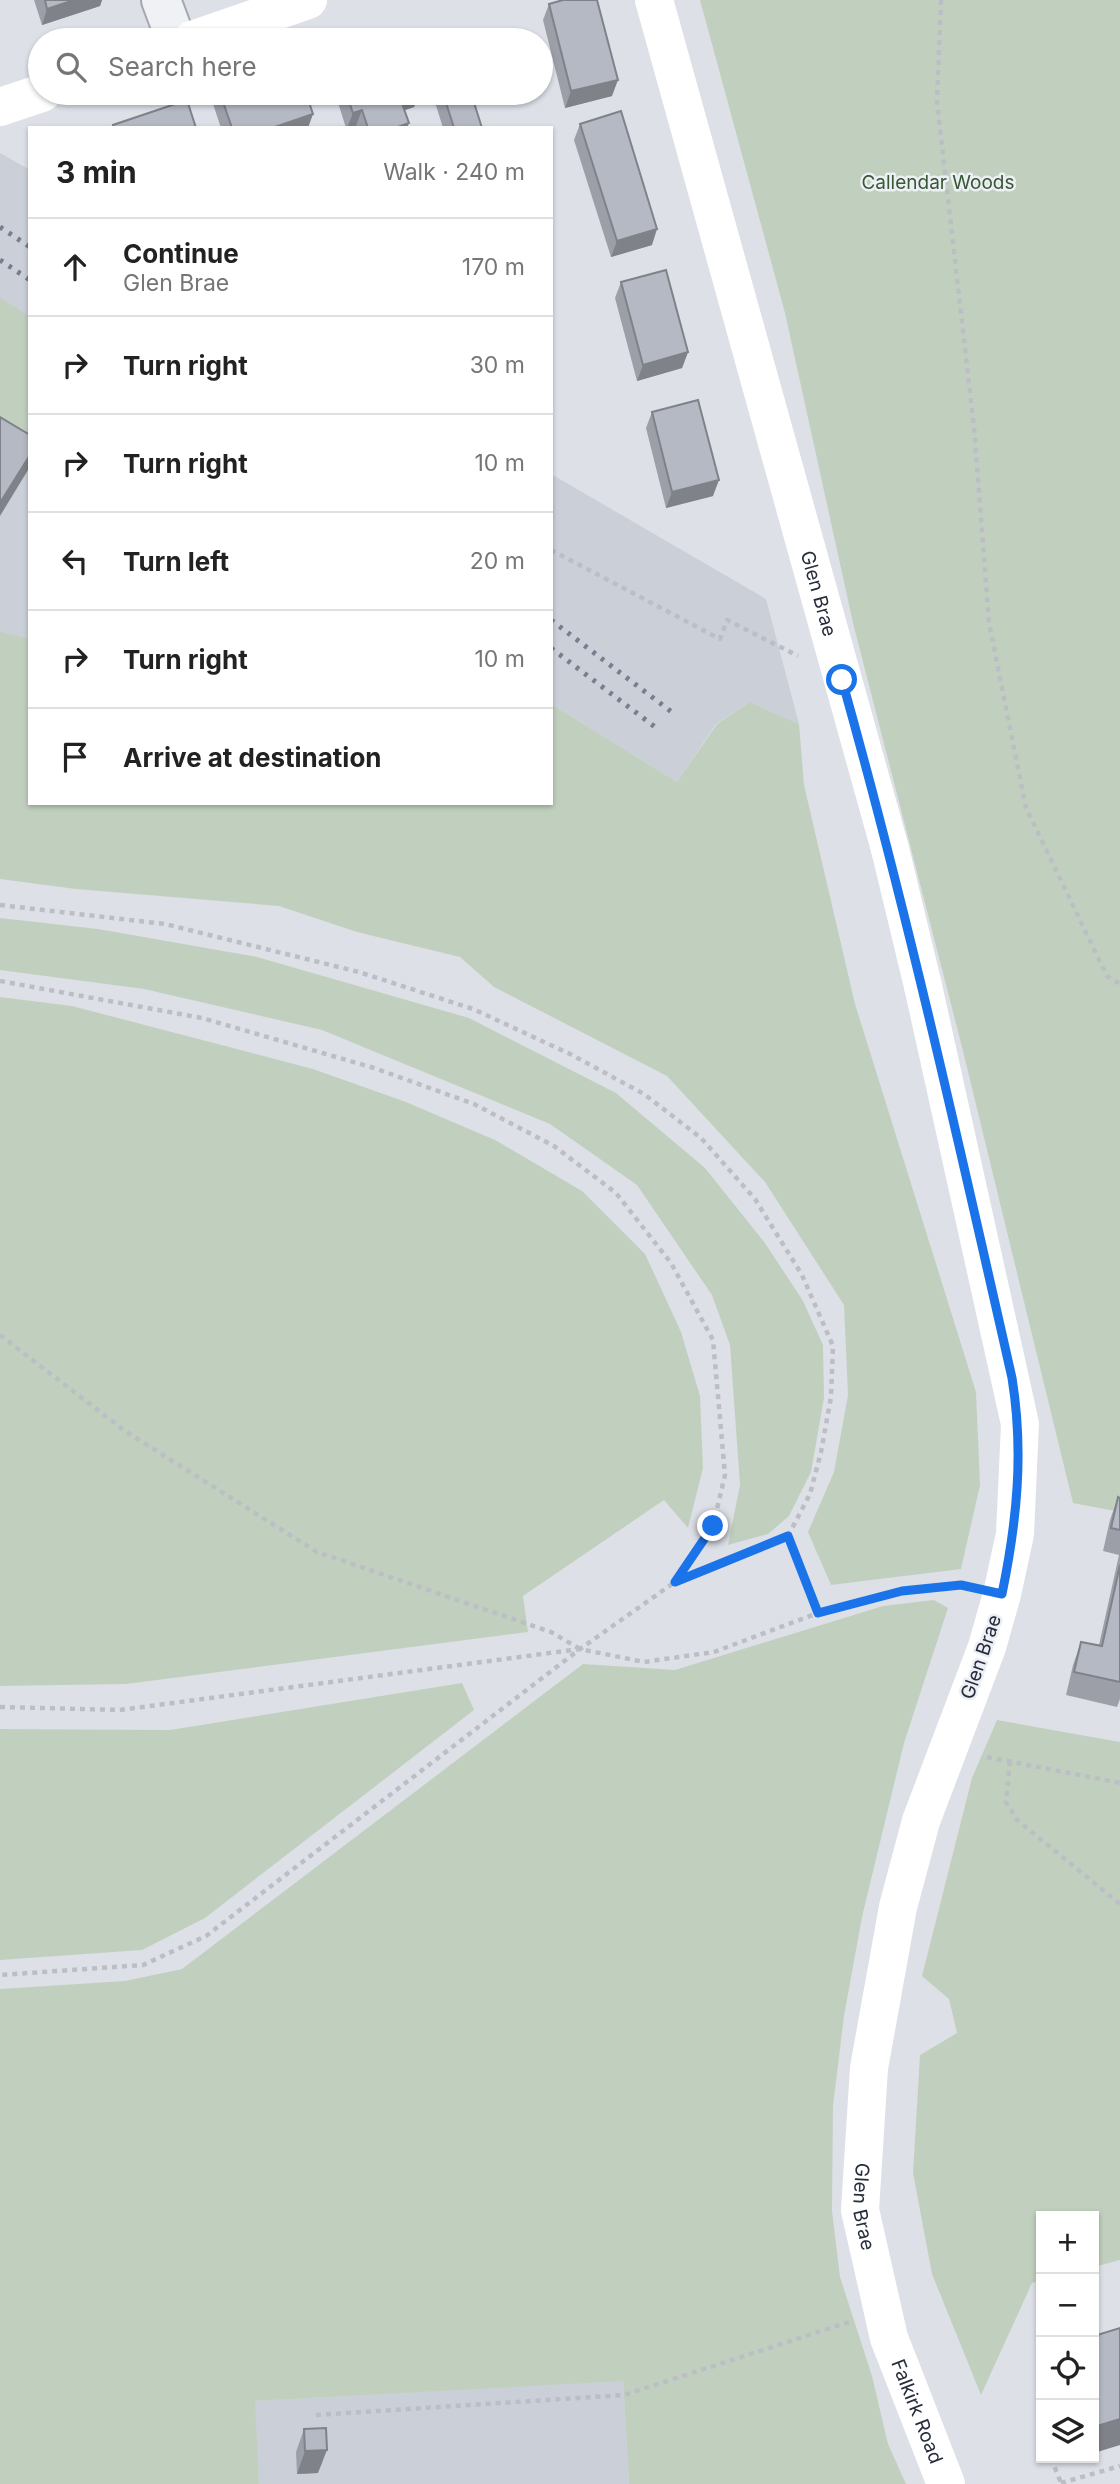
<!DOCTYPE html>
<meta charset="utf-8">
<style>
body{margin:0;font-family:Inter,sans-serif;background:#f2f2f2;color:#222}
.controls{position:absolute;right:21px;bottom:21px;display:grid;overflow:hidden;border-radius:0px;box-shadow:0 2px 5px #0004}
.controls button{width:63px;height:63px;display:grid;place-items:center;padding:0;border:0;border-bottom:2px solid #e0e0e0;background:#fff;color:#222;font:35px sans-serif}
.stop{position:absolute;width:21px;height:21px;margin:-16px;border:5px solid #1a73e8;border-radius:50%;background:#fff}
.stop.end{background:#1a73e8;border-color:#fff;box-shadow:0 2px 7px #0008}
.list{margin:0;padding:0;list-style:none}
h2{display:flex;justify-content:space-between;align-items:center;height:91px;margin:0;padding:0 28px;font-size:30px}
h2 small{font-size:23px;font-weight:400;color:#767676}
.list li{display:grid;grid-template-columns:46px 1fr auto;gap:21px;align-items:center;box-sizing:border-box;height:98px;padding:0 28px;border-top:2px solid #e0e0e0}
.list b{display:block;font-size:26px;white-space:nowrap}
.list p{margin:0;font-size:23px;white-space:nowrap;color:#767676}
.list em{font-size:23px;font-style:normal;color:#767676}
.icon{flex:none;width:38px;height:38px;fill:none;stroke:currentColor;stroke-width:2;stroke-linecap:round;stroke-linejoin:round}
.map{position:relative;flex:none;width:1120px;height:2484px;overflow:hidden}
.search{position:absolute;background:#fff;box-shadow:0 2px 5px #0004;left:28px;top:28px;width:525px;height:77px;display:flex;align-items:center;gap:18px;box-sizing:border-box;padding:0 24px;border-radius:38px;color:#767676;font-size:26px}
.panel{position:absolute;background:#fff;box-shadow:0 2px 5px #0004;left:28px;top:126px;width:525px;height:679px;border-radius:0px}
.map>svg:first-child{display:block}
</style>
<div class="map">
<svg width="1120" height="2484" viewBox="0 0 1120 2484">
<rect width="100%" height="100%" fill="#dde0e7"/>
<path fill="#cbcfd8" d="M0,153L30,170V706L0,704Z
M551,474L766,599L799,724L750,702L716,724L677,782L551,704Z
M623,2380L629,2484H259L254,2401Z"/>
<path fill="#c1d0be" d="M700,0H1120V1512L1073,1503L962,1047L853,623L785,313Z
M0,297L30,317V468L0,448Z
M0,632L30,639V803H551V704L677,782L717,724L750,702L799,724L804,785L855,1004L976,1392L980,1485L961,1569L831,1585L808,1532L834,1472L848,1395L844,1305L765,1182L667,1076L494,987L460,957L357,932L279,906L76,889L0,879Z
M0,918L98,929L257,957L469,1018L616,1093L705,1168L765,1243L803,1301L823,1345L824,1398L811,1472L789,1516L768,1534L728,1545L740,1485L730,1345L712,1295L637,1185L550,1124L322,1030L144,989L0,970Z
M0,997L72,1006L313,1069L406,1102L495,1140L582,1191L645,1254L681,1332L700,1396L703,1468L688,1528L664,1500L523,1596L528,1632L126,1684L0,1686Z
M934,1600L948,1608L904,1743L862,1917L844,2016L833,2106L832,2211L840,2277L872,2376L888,2444L906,2484H629L623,2381L255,2401L259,2484H0V1989L125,1981L182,1969L583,1664L675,1670L883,1606Z
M462,1683L474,1710L205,1918L142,1950L0,1960V1729L170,1730Z
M997,1720L1120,1742V2260L1094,2267V2216H1041V2280L1032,2283L981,2395L932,2274L913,2173L920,2055L957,2033L949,1999L922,1976L972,1778Z"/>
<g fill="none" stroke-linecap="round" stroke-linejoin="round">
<g stroke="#a3a7b1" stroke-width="42">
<path id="minor" d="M161,0L176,40"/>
</g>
<path stroke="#bcbec5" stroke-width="4.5" stroke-dasharray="5 5" stroke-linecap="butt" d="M941,0L937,102L974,427L989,623L1026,808L1107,976L1120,984
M551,550L720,639L727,620L798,656
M0,905L165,924L359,972L473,1009L570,1054L644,1094L701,1138L755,1199L802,1275L833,1346L831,1397L821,1452L810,1494L788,1536L675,1582L580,1649L206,1936L143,1965L0,1975
M0,981L202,1018L374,1068L474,1104L554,1146L616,1193L671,1263L713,1340L725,1475L713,1526L676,1581
M0,1335L125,1431L317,1552L551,1632L580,1649
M788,1536L818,1613
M0,1707L120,1710L580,1649L644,1662L714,1652L818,1613L903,1591L966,1586
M987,1757L1120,1783
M1010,1761L1006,1802L1017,1820L1120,1904
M316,2415L624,2395L849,2322
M1051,2458L1061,2483
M1061,2483L1120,2466"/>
<use href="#minor" stroke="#f0f1f5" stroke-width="38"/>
<g stroke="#fff" stroke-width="38">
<path id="s1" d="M654,0L890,849"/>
<path d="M192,40L308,0"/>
<path d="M0,107L42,93"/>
<path id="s2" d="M923,986L1020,1424L1015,1534L1002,1594L987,1647L921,1821L898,1907L869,2068L860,2210L889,2338L946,2484"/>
</g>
<path stroke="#777e90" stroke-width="5" stroke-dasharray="3.5 7" stroke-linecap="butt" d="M0,227L30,247
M0,260L30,280
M551,620L673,713
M551,648L659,730"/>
<path stroke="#fff" stroke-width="38" d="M890,849L923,986"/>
</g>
<path fill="#9c9fa8" d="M34,0H102L100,6L42,25Z
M549,4L612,96L565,108L543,20Z
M217,93H306L308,128H221L213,104Z
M335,93H419L414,107L404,110L407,128H357L356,126L346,128Z
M436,93H471L482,128H443L434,99Z
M580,124L652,245L611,257L574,140Z
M621,282L688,352L682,368L637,381L615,298Z
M652,412L713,496L666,508L646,428Z
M1118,1497L1120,1498V1699L1117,1707L1066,1695L1073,1665L1081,1642L1099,1645L1119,1555L1103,1551L1110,1520Z
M304,2429L318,2473L297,2474L296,2452Z"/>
<path fill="#7f8288" d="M74,0H102L100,6L42,25L47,9Z
M618,80L612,96L565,108L571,91Z
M414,93H419L414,107L394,114L400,98Z
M362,110L356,126L347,128L353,113Z
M313,114L308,128H272Z
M409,123L407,128H395Z
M657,229L652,245L611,257L617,241Z
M688,352L682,368L637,381L643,365Z
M30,455V466L28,470L0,516V503Z
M719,480L713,496L666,508L672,492Z
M1120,2419V2445L1094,2453V2427Z
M327,2450L318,2473L297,2474L305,2451Z"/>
<path fill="#b5b9c3" stroke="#7f8288" stroke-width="2" d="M45,0H74L47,9Z
M563,0H597L618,80L571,91L549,4Z
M399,30L403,40H369Z
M220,93H306L313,114L272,128H232Z
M346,93H414L400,98L409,123L395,128H368L362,110L353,113Z
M443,93H471L482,128H454Z
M187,100L196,128H114L113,125Z
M621,111L657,229L617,241L580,124Z
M666,270L688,352L643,365L621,282Z
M698,400L719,480L672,492L652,412Z
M0,417L30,435V455L0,503Z
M1118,1497L1120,1498V1530L1111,1528Z
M1120,1565V1682L1074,1672L1081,1642L1102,1646Z
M1120,2328V2419L1094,2427V2336Z
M326,2428L327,2450L305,2451L304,2429Z"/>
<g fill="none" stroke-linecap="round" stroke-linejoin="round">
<path stroke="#1a73e8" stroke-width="9" d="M713,1526L675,1582L788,1536L818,1613L902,1591L961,1585L1002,1594C1017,1521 1024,1452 1012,1378C959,1144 907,911 842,680"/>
</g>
<g text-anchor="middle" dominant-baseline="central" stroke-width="5" stroke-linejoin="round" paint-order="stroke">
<g font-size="19" fill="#385835" stroke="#eceff4">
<text x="938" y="182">Callendar Woods</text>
</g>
<g font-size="19" fill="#272d3d" stroke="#eceff4">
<text stroke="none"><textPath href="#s1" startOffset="616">Glen Brae</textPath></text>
<text transform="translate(981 1657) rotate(-71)">Glen Brae</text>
<text stroke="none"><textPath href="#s2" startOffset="1253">Glen Brae</textPath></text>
<text stroke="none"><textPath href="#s2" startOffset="1466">Falkirk Road</textPath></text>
</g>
</g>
</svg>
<div class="controls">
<button>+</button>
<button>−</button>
<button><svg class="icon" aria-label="locate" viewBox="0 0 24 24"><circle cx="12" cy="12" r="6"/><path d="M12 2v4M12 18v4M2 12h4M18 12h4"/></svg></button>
<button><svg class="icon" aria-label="layers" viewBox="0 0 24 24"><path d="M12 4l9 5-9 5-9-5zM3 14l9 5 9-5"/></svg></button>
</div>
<div class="stop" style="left:842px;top:680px"></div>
<div class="stop end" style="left:713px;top:1526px"></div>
<div class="search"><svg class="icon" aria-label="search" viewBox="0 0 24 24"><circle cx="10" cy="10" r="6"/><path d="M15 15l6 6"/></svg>Search here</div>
<section class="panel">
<h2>3 min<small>Walk · 240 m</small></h2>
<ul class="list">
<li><svg class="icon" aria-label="ahead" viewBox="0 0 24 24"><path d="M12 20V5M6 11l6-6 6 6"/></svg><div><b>Continue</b><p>Glen Brae</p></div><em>170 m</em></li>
<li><svg class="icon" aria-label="right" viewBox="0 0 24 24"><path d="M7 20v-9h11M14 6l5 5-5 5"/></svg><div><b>Turn right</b></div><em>30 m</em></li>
<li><svg class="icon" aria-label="right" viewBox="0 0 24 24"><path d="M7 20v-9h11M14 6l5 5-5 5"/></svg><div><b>Turn right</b></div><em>10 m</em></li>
<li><svg class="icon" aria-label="left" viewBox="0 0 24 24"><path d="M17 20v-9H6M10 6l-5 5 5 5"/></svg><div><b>Turn left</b></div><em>20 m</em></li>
<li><svg class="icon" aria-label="right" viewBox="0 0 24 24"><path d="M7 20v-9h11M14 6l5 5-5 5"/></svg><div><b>Turn right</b></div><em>10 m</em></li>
<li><svg class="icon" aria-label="arrive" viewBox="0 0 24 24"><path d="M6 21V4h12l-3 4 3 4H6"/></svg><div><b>Arrive at destination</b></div></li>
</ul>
</section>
</div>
